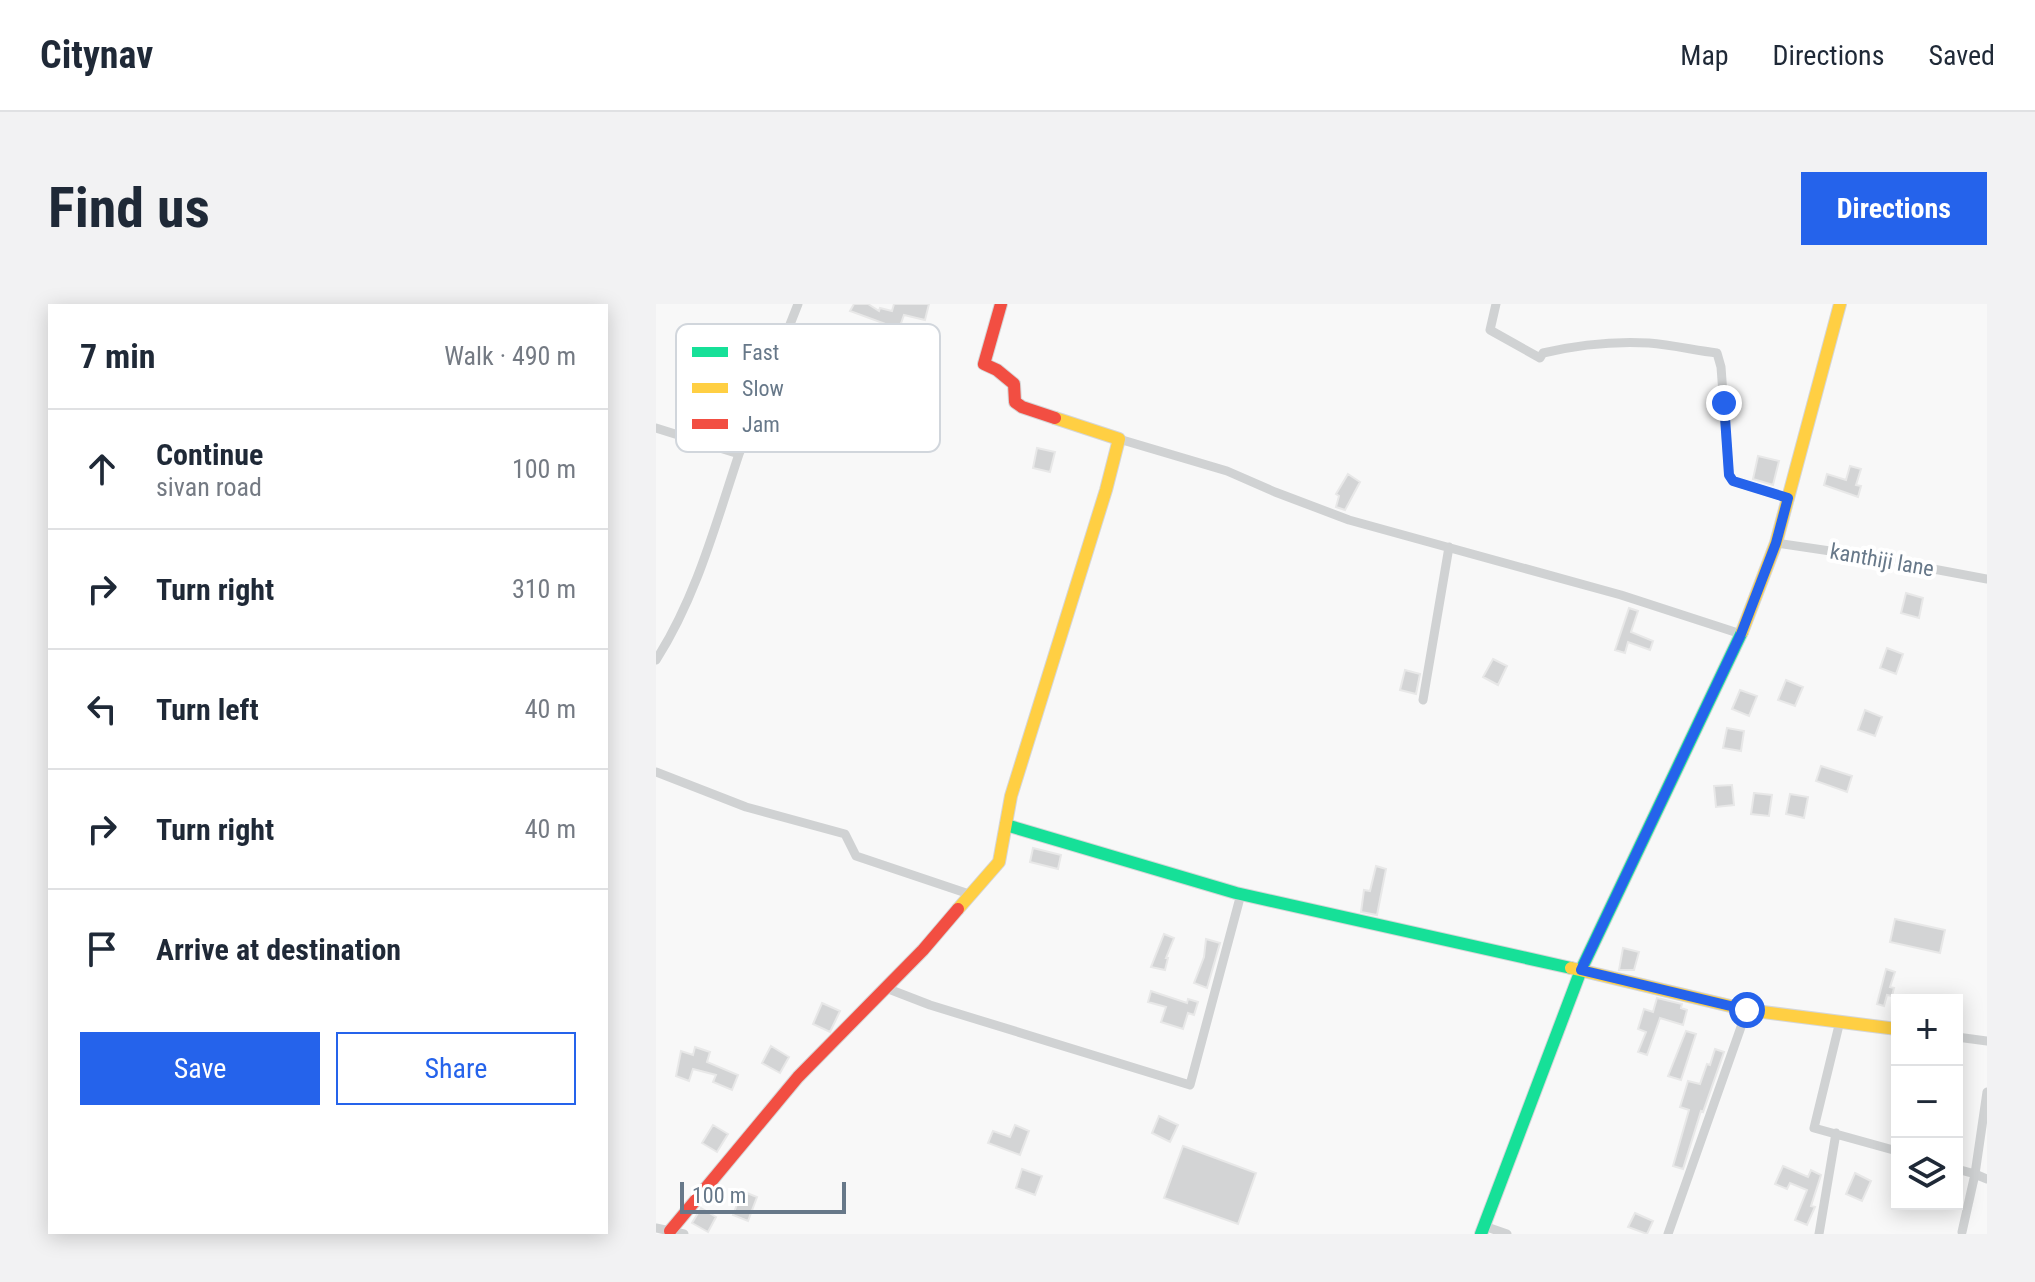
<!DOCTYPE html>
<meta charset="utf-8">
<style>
body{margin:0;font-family:"Roboto Condensed",sans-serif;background:#f2f2f3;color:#1f2937}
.controls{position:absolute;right:24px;bottom:24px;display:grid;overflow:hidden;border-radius:0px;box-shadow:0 4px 20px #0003}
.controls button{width:72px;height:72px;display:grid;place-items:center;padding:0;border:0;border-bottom:2px solid #e0e1e3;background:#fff;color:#1f2937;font:40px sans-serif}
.scale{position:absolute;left:24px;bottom:20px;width:166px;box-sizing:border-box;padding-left:8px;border:4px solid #677889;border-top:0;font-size:22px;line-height:28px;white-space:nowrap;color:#677889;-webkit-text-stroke:6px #fff;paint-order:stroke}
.stop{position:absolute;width:24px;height:24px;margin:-18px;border:6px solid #2563eb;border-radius:50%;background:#fff}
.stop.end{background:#2563eb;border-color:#fff;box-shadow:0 2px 8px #0008}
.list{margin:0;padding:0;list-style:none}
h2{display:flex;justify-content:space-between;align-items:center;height:104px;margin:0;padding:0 32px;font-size:34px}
h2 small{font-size:26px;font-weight:400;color:#747a83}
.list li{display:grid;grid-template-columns:52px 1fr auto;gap:24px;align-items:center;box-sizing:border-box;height:120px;padding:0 32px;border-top:2px solid #e0e1e3}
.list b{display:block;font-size:30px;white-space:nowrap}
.list p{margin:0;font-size:26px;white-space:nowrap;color:#747a83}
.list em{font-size:26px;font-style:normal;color:#747a83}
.actions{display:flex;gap:16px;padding:24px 32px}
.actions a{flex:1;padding:18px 0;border:2px solid #2563eb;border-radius:0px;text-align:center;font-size:28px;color:#2563eb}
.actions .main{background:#2563eb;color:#fff}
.icon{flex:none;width:44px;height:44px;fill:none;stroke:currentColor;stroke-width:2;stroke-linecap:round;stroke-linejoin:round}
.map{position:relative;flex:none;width:1331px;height:930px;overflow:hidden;border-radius:0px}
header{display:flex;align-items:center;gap:48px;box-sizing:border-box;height:112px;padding:0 40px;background:#fff;border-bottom:2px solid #e0e1e3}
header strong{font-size:38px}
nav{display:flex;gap:44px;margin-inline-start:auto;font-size:28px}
.intro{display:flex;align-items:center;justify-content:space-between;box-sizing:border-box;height:192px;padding:0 48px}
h1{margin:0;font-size:56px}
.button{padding:20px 36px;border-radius:0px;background:#2563eb;color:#fff;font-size:28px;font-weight:700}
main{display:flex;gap:48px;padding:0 48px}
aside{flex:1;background:#fff;border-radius:0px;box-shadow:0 4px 20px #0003}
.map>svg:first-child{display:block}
</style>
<header>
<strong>Citynav</strong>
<nav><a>Map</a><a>Directions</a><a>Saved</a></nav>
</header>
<div class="intro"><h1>Find us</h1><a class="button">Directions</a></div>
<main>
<aside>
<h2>7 min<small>Walk · 490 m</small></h2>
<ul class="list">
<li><svg class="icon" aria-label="ahead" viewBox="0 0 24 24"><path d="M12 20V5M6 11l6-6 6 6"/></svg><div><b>Continue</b><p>sivan road</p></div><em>100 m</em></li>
<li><svg class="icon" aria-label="right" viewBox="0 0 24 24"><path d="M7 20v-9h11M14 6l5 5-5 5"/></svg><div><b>Turn right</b></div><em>310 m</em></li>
<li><svg class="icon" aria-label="left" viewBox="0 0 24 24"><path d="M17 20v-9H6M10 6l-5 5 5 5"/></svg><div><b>Turn left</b></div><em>40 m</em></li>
<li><svg class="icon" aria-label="right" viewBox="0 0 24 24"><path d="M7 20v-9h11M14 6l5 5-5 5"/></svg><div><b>Turn right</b></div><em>40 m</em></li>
<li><svg class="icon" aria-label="arrive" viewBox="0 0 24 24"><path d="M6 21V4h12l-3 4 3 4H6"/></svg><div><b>Arrive at destination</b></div></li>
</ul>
<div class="actions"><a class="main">Save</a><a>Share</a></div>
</aside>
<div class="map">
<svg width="1331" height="930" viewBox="0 0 1331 930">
<rect width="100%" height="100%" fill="#f8f8f8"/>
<path fill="#d3d4d5" stroke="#e8e8e8" stroke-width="2" d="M198,0H212L223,7L224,4L236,7L238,0H273L269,16L248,11L243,25L194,7Z
M381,144L399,148L394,168L377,164Z
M1102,152L1123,157L1117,181L1097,175Z
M1194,162L1205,165L1200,181L1205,182L1202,193L1168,181L1171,170L1190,176Z
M692,170L704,178L689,206L680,203L683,192L680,190Z
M1250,289L1267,294L1263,314L1245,309Z
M973,304L982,307L975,328L997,337L994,346L972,338L969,349L959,346Z
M1231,344L1247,350L1240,370L1224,364Z
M837,355L851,362L842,381L827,373Z
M749,366L764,370L760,390L744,386Z
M1130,376L1147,383L1139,402L1122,396Z
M1084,386L1101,392L1093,412L1076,405Z
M1209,406L1226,413L1219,432L1202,426Z
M1071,424L1088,427L1085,447L1067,444Z
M1165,462L1196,472L1191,488L1160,477Z
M1076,481L1078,501L1060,503L1058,482Z
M1098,489L1116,491L1113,512L1095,510Z
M1134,490L1152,493L1148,514L1130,510Z
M377,544L405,551L402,565L374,558Z
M720,562L730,565L721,611L705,608L708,586L714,587Z
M1239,615L1289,626L1284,649L1234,638Z
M508,630L518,634L510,654H512L509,666L495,663Z
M550,635L564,639L551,684L538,679L548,653Z
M967,644L983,648L978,666H963Z
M1230,665L1239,668L1234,683L1238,684L1236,692L1231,691L1228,702L1221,700Z
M495,687L531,699L532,695L542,698L538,711L532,709L527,725L505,718L510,703L492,698Z
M1001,694L1026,700L1025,704L1031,706L1027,721L1004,714L991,751L982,748L990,728L982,725L988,705L997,708Z
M166,699L184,707L174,728L157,720Z
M1030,727L1040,730L1025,776L1012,772Z
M115,742L133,753L124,769L106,759Z
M39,743L54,748L51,758L82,771L76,786L57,778L60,771L37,765L33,777L20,772L25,747L37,751Z
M1059,745L1068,748L1047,808L1045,807L1027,865L1017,862L1033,806L1024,803L1032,777L1044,780L1051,760L1054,761Z
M503,812L522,821L514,838L496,829Z
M57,821L72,830L61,848L46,839Z
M359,821L373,827L364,851L332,839L337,827L354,833Z
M527,842L600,869L582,920L508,894Z
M1127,862L1152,873L1155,866L1165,871L1155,902L1159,903L1151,921L1139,916L1151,886L1134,879L1131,885L1119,880Z
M366,865L386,872L379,891L360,884Z
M1199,869L1215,877L1206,897L1190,890Z
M86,887L101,893L92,917L77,911Z
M45,904L60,913L52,928L36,919Z
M979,909L997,917L991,930L972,923Z"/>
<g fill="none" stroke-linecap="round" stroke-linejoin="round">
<g stroke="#d5d6d7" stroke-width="14">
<path id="fast" d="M350,521L580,589L915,664
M825,930L925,666L1086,328"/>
</g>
<g stroke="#d5d6d7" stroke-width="14">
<path id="slow" d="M1086,328L1120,239L1184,0
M302,605L343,558L355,492L450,186L463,135L399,114
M915,664L1091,706L1241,725"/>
</g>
<g stroke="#d5d6d7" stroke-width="14">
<path id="jam" d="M345,0L328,60L341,66L358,80L359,98L366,103L399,114
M14,927L142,773L267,646L302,605"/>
</g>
<path stroke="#d0d2d3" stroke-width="9" d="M840,0L834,26L884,54L887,49C921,41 958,37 993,39C1016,41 1038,46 1061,49L1065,63L1073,171L1077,177L1132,194
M0,124L83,150L142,0
M463,135L571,167L619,188L693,216L965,291L1085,330
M1120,239L1208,252L1331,275
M0,356C40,294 60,219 83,150
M767,396L793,243
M0,468L90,503L189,530L200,552L316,591
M230,684L274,701L534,781L585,590
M1184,717L1158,824L1241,847
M1301,733L1331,737
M1301,865L1319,870L1331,788
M828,922L851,930
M0,924L28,930
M1306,928L1319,870L1331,875
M1012,930L1091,706
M1163,930L1180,829"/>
<use href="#fast" stroke="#16e098" stroke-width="12"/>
<use href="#slow" stroke="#ffcf43" stroke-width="12"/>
<use href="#jam" stroke="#f24e42" stroke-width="12"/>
</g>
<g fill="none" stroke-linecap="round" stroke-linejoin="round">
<path stroke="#2563eb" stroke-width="10" d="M1068,99L1073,171L1077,177L1132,194L1120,239L1085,330L925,666L1091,706"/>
</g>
<g text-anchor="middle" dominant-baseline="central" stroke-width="8" stroke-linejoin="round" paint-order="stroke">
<g font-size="22" fill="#677889" stroke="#fff">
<text transform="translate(1226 256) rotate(10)">kanthiji lane</text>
</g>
</g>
<rect x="20" y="20" width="264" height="128" rx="12" fill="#fff" stroke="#d1d6dc" stroke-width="2"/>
<rect x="36" y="43" width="36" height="10" fill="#16e098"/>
<rect x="36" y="79" width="36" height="10" fill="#ffcf43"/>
<rect x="36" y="115" width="36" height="10" fill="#f24e42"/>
<g font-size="22" fill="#677889">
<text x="86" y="56">Fast</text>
<text x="86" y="92">Slow</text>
<text x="86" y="128">Jam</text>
</g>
</svg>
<div class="controls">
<button>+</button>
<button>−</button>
<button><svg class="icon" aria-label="layers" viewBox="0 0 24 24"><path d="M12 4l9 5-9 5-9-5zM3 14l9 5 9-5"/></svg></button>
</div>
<div class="scale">100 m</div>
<div class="stop" style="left:1091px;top:706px"></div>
<div class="stop end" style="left:1068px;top:99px"></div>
</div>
</main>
